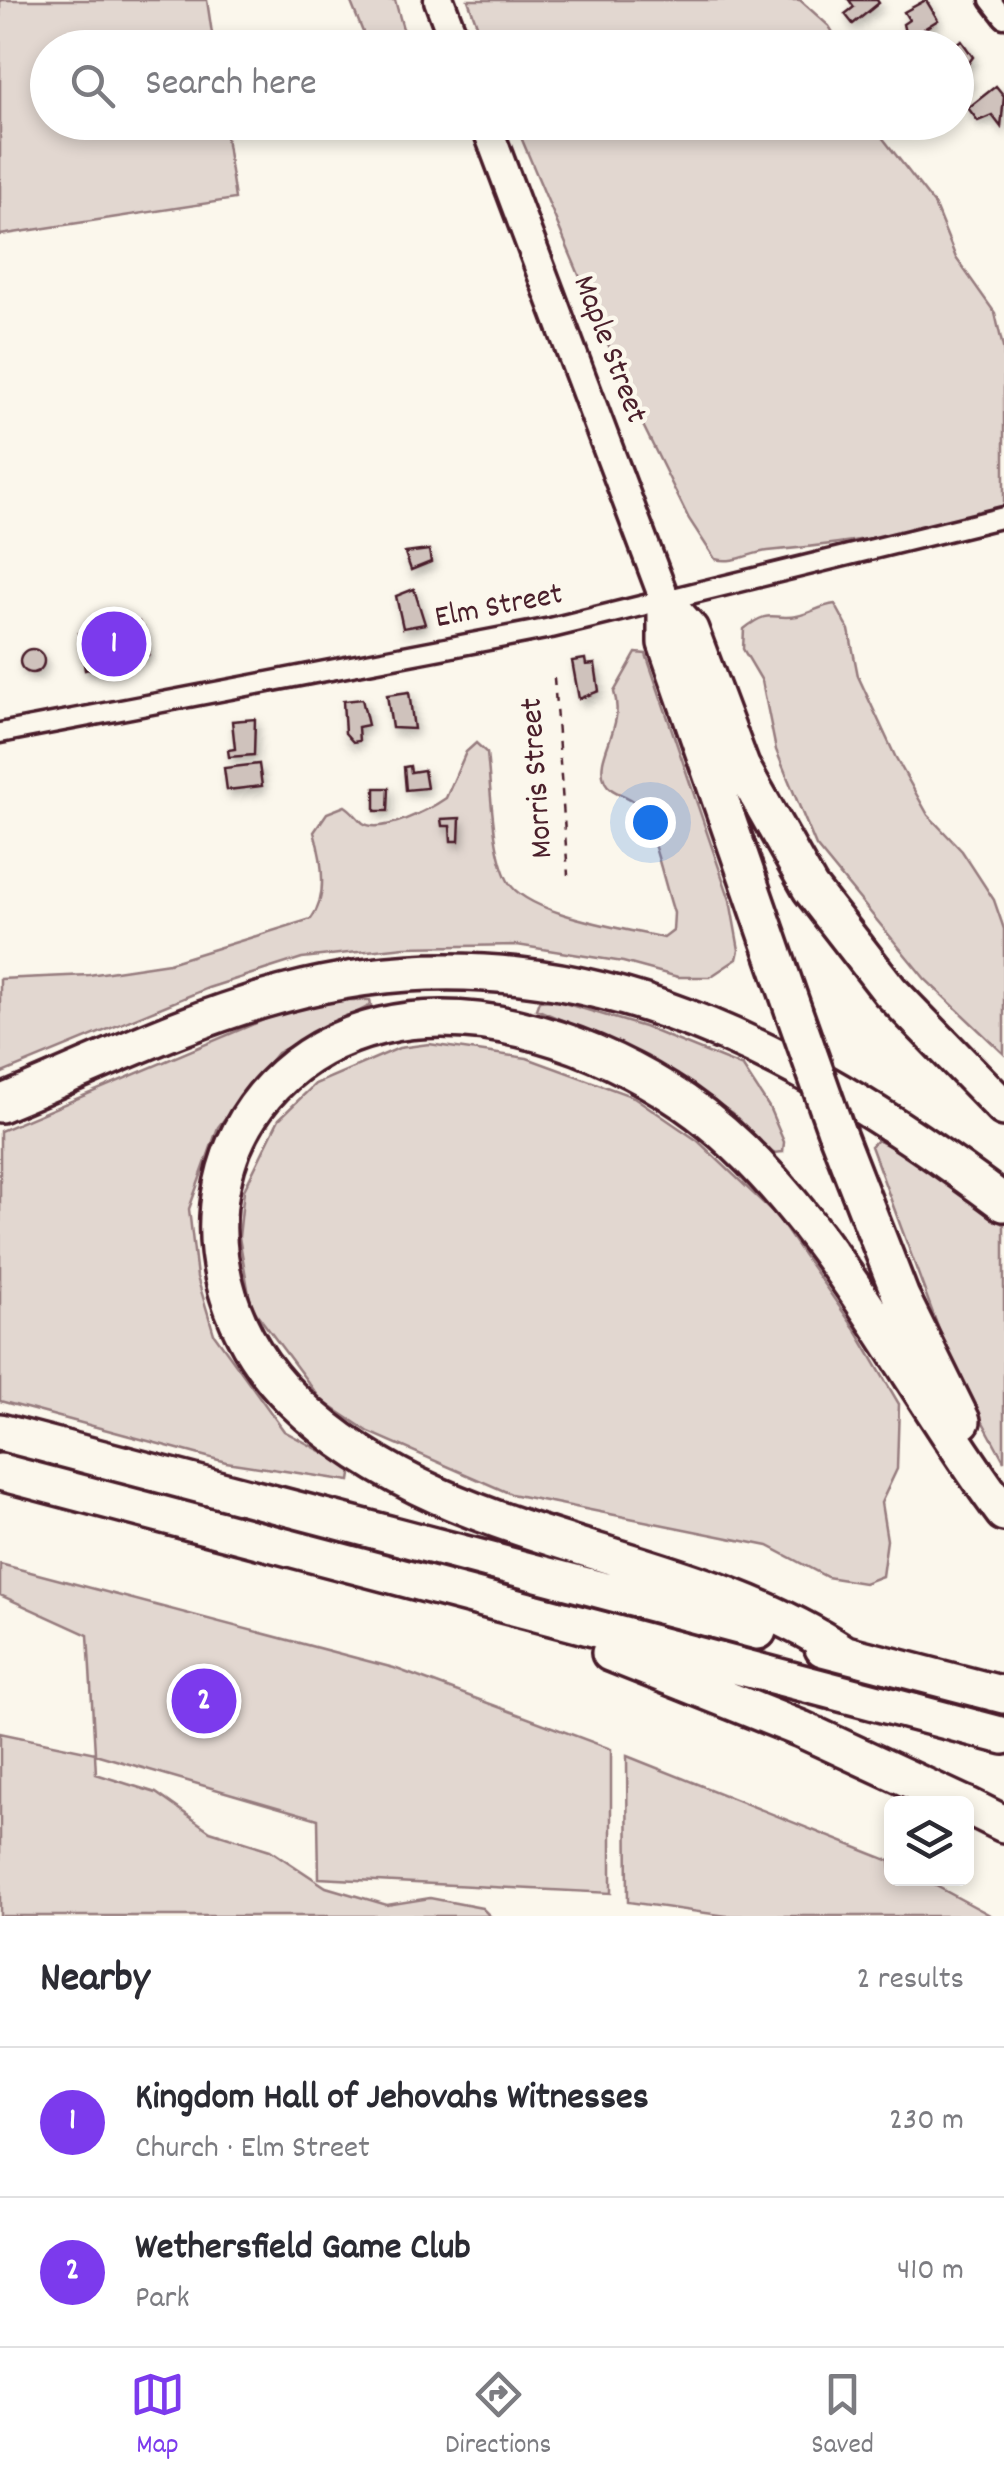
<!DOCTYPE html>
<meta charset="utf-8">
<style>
body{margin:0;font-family:Dekko,sans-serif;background:#f7f7f7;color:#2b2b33}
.controls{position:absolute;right:30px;bottom:30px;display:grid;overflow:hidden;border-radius:15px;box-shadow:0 5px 15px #0003}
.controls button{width:90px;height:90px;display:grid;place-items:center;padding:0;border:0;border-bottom:2px solid #e1e1e2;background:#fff;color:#2b2b33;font:50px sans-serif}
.you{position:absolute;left:650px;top:822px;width:35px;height:35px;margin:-25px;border:8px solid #fff;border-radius:50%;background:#1a73e8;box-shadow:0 0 0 15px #1a73e833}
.badge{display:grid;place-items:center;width:65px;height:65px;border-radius:50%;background:#7c3aed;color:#fff;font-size:32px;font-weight:700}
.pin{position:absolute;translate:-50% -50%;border:5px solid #fff;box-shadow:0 2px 10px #0006}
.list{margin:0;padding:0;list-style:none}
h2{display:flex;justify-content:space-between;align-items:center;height:130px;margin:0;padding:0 40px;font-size:42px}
h2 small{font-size:32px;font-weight:400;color:#7c7c81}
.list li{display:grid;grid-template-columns:65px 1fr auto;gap:30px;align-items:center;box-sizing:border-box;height:150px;padding:0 40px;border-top:2px solid #e1e1e2}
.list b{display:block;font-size:38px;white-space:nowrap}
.list p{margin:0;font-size:32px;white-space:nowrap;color:#7c7c81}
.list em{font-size:32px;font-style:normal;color:#7c7c81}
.icon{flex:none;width:55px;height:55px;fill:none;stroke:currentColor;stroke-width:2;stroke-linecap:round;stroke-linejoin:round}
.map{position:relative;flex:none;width:1004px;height:1916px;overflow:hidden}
.search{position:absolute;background:#fff;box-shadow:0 5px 15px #0003;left:30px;right:30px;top:30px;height:110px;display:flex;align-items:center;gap:25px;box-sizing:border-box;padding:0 35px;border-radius:55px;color:#7c7c81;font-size:38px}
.sheet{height:430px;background:#fff}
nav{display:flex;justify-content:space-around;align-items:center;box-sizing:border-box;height:140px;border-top:2px solid #e1e1e2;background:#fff;font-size:28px;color:#7c7c81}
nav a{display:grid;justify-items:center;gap:5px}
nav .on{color:#7c3aed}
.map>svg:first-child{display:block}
</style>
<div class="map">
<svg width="1004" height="1916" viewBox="0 0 1004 1916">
<defs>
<filter id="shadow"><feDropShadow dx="3" dy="5.5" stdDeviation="5" flood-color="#0004"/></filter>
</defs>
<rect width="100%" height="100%" fill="#fbf7ec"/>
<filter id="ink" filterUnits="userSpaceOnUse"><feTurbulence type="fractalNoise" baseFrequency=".01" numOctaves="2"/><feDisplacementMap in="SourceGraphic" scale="20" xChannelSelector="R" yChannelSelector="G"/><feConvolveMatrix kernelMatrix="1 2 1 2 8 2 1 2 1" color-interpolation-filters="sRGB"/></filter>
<g filter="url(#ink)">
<path fill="#e2d7d0" stroke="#967b7e" stroke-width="2.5" d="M0,0H207L214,47L48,48V122L224,123L235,199L0,235Z
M350,0H395L408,47H369Z
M468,0H800L829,26L842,47H485Z
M515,123H871L934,204L956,258L995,313L1004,352V508C929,531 846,544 768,551C749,553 735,564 715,559L689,519L638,415Z
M835,604L849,630L858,676L895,756L928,815L962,851L994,900L1004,929V1054L925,979L816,846L776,750L762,681L743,649L744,629C771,607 773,621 797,616C811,613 820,606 835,604Z
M636,653L646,654L730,900L739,950L737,959L710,977H678L623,962L517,945L405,947L302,958L208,988L0,1074V979L89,975L169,963L311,919C329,895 322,859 314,832L327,813L345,806C353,811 356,817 363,823C382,835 430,809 446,798L466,752L476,743L487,753C491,788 492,851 508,881C526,915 627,929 664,938L673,931L674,913C663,879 656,841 640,809C633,794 612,796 605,782C593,756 626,728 614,692Z
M344,1000H370L371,1005L277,1053L218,1127L189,1209L197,1277L214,1334L284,1431L352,1468L350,1481L226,1462L0,1401V1131L280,1013Z
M554,1000L644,1027L743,1067L769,1107L784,1142L783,1152L773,1153L732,1113L647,1056L536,1009L539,1001Z
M429,1044L527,1058L634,1097L698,1141L775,1214L855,1329L899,1404L897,1469L881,1503L887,1540L882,1576L864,1583L827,1577L768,1546L511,1494L369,1432L322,1401L251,1306L239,1237L244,1190L279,1119L315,1084L399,1048Z
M877,1140L913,1157L1004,1225V1461L952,1365L871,1146Z
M0,1564L394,1668L611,1749V1893L319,1878L318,1819L95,1754L96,1774L156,1793L210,1831L270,1850L326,1887L387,1905L430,1898L482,1908L490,1916H0V1733L95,1753L88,1635L0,1595Z
M627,1756L890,1861L892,1878L923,1879L992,1916H727L628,1902Z"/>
<path fill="#cfc2bc" stroke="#4a1f2b" stroke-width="2.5" filter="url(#shadow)" d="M849,0H877L879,3L853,24L845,14L854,7Z
M926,0L938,20L914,35L916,48H896L894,39L906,37L903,24L909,20L904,12Z
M961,40L973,57L962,72L970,83L958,92L956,48H951Z
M996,86L1004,96L1001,127L992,115L978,121L968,108Z
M429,550L431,562L411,570L405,553Z
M414,589L425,624L403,628L396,596Z
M125,618L127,624L139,622L140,629L144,628L149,655L85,670L79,633L115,626L114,620Z
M20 661a12 12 0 1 1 24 0a12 12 0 1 1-24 0Z
M585,659L586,665L595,664L599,691L579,699L572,661Z
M409,692L414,729L392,728L387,695Z
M362,699L368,725L358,727L359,741L353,742L345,733L343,701Z
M255,719L254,755L229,757L228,750L235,749L232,721Z
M259,764L262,786L227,790L224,768Z
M410,766L411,772L424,770L427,788L406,790L404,767Z
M375,788H389L388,811H375Z
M460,818L459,841H451L450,826H442L441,819Z"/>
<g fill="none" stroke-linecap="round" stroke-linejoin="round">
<g stroke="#4a1f2b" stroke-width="25">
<path id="minor" d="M990,0L1004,18
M0,733L551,628L1004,517"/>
</g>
<g stroke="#4a1f2b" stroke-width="35">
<path id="secondary" d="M439,0L457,48
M485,122L666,603"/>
</g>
<g stroke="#4a1f2b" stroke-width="42">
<path id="motorway" d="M666,603L690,630L741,766L810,888L890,991L1004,1108
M666,603V643L794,1012
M0,1104C93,1066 185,1020 283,994C559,920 788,1041 1004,1203
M835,1128L901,1297L962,1421
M0,1432L758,1631
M0,1472L1004,1736
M823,1648L1004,1695
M610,1653L801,1729L963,1804
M844,1653C675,1542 446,1550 293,1400C168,1278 200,1070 381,1026C483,1002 600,1045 684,1102C819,1195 905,1382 1004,1513
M966,1805L1004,1824"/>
</g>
<path stroke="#4a1f2b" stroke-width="2.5" stroke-dasharray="8 8" stroke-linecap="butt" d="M554,678L568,875"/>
<use href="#minor" stroke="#fbf7ec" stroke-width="18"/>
<use href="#secondary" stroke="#fbf7ec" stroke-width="28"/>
<use href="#motorway" stroke="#fbf7ec" stroke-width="35"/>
<g stroke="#4a1f2b" stroke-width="42" stroke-linecap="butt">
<path id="motorway-bridge" d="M794,1012L835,1128"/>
</g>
<use href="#motorway-bridge" stroke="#fbf7ec" stroke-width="35"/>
</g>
</g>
<g text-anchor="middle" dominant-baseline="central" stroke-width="9" stroke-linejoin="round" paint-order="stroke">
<g font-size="32" fill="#4a1f2b" stroke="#fbf7ec">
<text transform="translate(608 350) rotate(69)">Maple Street</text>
<text transform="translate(499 608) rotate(-11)">Elm Street</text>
<text transform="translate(539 778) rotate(-94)">Morris Street</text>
</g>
</g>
</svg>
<div class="controls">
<button><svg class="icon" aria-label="layers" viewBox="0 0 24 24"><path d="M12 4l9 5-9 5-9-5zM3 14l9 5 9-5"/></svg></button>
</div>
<div class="you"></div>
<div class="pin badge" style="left:114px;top:644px">1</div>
<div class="pin badge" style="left:204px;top:1701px">2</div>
<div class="search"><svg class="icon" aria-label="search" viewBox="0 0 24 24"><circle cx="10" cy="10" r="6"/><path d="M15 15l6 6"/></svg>Search here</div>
</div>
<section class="sheet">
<h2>Nearby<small>2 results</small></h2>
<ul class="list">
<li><span class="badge">1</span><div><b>Kingdom Hall of Jehovahs Witnesses</b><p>Church · Elm Street</p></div><em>230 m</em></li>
<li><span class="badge">2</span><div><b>Wethersfield Game Club</b><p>Park</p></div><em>410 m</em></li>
</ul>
</section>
<nav>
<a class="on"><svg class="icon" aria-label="map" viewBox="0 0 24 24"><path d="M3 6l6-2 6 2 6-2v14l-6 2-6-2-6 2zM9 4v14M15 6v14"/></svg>Map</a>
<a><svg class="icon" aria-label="directions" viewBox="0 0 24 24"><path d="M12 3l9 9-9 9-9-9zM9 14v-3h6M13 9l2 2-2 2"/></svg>Directions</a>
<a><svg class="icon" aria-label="saved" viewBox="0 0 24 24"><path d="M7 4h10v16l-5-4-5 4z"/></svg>Saved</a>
</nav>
